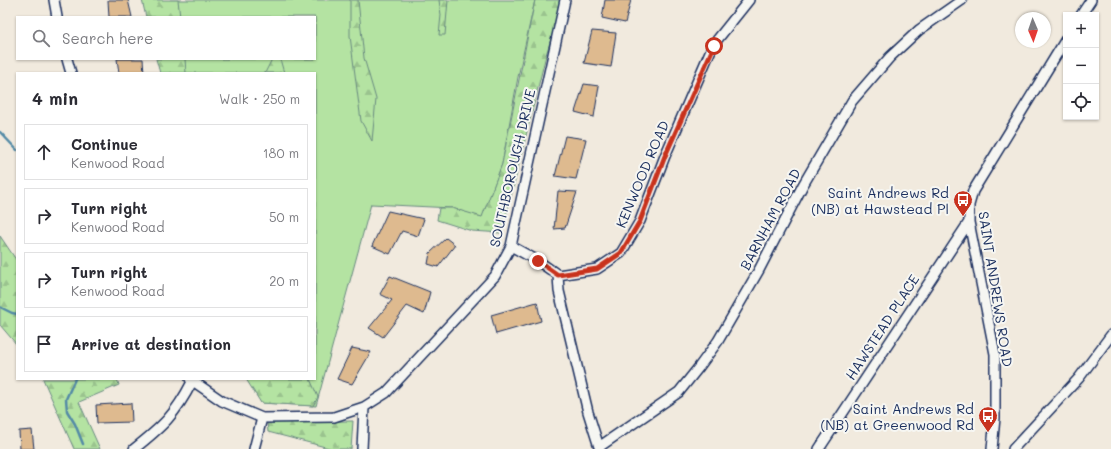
<!DOCTYPE html>
<meta charset="utf-8">
<style>
body{margin:0;font-family:Mali,sans-serif;background:#f7f7f7;color:#2b2b33}
.controls{position:absolute;right:12px;top:12px;display:grid;overflow:hidden;border-radius:0px;box-shadow:0 1px 3px #0004}
.controls button{width:36px;height:36px;display:grid;place-items:center;padding:0;border:0;border-bottom:1px solid #e1e1e2;background:#fff;color:#2b2b33;font:20px sans-serif}
.compass{position:absolute;left:1015px;top:12px;width:36px;height:36px;border-radius:50%;background:#fff;box-shadow:0 1px 3px #0004;rotate:178deg}
.stop{position:absolute;width:12px;height:12px;margin:-9px;border:3px solid #c8321e;border-radius:50%;background:#fff}
.stop.end{background:#c8321e;border-color:#fff;box-shadow:0 1px 4px #0008}
.list{margin:0;padding:0;list-style:none}
h2{display:flex;justify-content:space-between;align-items:center;height:52px;margin:0;padding:0 16px;font-size:17px}
h2 small{font-size:13px;font-weight:400;color:#7c7c81}
.list li{display:grid;grid-template-columns:26px 1fr auto;gap:12px;align-items:center;box-sizing:border-box;height:56px;margin:0 8px 8px;padding:0 8px;border:1px solid #e1e1e2;border-radius:0px}
.list b{display:block;font-size:15px;white-space:nowrap}
.list p{margin:0;font-size:13px;white-space:nowrap;color:#7c7c81}
.list em{font-size:13px;font-style:normal;color:#7c7c81}
.icon{flex:none;width:22px;height:22px;fill:none;stroke:currentColor;stroke-width:2;stroke-linecap:round;stroke-linejoin:round}
.map{position:relative;flex:none;width:1111px;height:449px;overflow:hidden}
.search{position:absolute;background:#fff;box-shadow:0 1px 3px #0004;left:16px;top:16px;width:300px;height:44px;display:flex;align-items:center;gap:10px;box-sizing:border-box;padding:0 14px;border-radius:0px;color:#7c7c81;font-size:15px}
.panel{position:absolute;background:#fff;box-shadow:0 1px 3px #0004;left:16px;top:72px;width:300px;height:308px;border-radius:0px}
.map>svg:first-child{display:block}
</style>
<div class="map">
<svg width="1111" height="449" viewBox="0 0 1111 449">
<defs>
<pattern id="forest-firs" width="22" height="20" patternUnits="userSpaceOnUse"><rect width="22" height="20" fill="#b4e3a2"/><path d="M5 1l3.5 6h-7zM16 11l3.5 6h-7z" fill="#9ac38e"/></pattern>
</defs>
<rect width="100%" height="100%" fill="#f1eade"/>
<filter id="ink" filterUnits="userSpaceOnUse"><feTurbulence type="fractalNoise" baseFrequency=".025" numOctaves="2"/><feDisplacementMap in="SourceGraphic" scale="8" xChannelSelector="R" yChannelSelector="G"/><feConvolveMatrix kernelMatrix="1 2 1 2 8 2 1 2 1" color-interpolation-filters="sRGB"/></filter>
<g filter="url(#ink)">
<path fill="#b4e3a2" stroke="#688980" d="M170,0H535L518,77L502,164L482,218L452,208L371,204L316,406L261,403L251,379H315V73H183L180,59H315V17H173Z"/>
<path fill="url(#forest-firs)" stroke="#688980" d="M142,0H178L180,17H146Z
M350,0H358L364,58L376,99L372,141L361,121L350,36Z
M439,0H448L445,35H439L441,15Z
M535,0H563L546,55L502,233L472,231L437,220L439,208H452L482,217L502,164Z
M156,59H185L186,73H160Z
M272,59H280L284,73H265Z
M0,236L17,261V345L0,325Z
M43,379H117L119,385L79,402L100,449H74Z
M246,379H310L318,397L313,406L261,403Z
M353,421L351,449H333L268,432L267,422Z"/>
<g fill="none" stroke-linecap="round" stroke-linejoin="round">
<path stroke="#538aa6" stroke-width="2.5" d="M0,132L17,150
M0,307L12,313L17,314
M75,379L66,399L67,411L75,424L83,444"/>
</g>
<path fill="#deba8f" stroke="#1b2f5e" d="M108,0H128L132,17H109Z
M605,0H631L625,23L602,18Z
M592,31L616,33L611,67L584,63Z
M117,59H143L144,73H119Z
M584,84L599,86L594,117L575,112Z
M565,136L586,139L576,179L555,176Z
M558,191L577,192L565,228L554,229Z
M388,211L424,219L418,236L402,231L390,254L372,246Z
M446,238L455,245L438,267L428,264L430,253Z
M390,276L430,292L424,314L407,306L383,337L369,328L392,300L380,294Z
M537,302L541,321L496,334L491,315Z
M352,348L371,352L352,384L337,379Z
M131,403L132,422L97,423L96,405Z
M32,430L34,449H20L19,431Z"/>
<g fill="none" stroke-linecap="round" stroke-linejoin="round">
<g stroke="#1b2f5e" stroke-width="12">
<path id="minor" d="M54,0L57,17
M1081,15L1091,0
M67,59L71,73
M511,246L538,261L558,275L597,269L621,253L640,221L665,156L713,45L749,0
M558,275L559,291L588,412L599,447L679,392L699,367L718,341L759,270L803,185L852,101L890,57L919,30L962,0
M190,379L222,401L262,418L334,417L364,407L386,393L495,276L511,246L565,0
M134,449C163,426 175,415 192,382
M254,449L262,418
M362,449L364,407
M819,449L969,222
M992,449L995,418V354L969,222V205L973,191L1066,39
M1013,449L1079,378L1111,335"/>
</g>
<use href="#minor" stroke="#f6f6f2" stroke-width="9"/>
</g>
</g>
<g fill="none" stroke-linecap="round" stroke-linejoin="round" filter="url(#ink)">
<path stroke="#c8321e" stroke-width="5" d="M538,261L558,275L597,269L621,253L640,221L665,156L714,46"/>
</g>
<defs>
<g id="bus-pin" transform="scale(1)"><path d="M0 17L-7.5 6A9.5 9.5 0 1 1 7.5 6Z" fill="#c8321e" stroke="#f6f6f2"/><path d="M-5-6H5V4H4V6H2V4H-2V6H-4V4H-5ZM-3.5-4V0h7V-4ZM-3.5 1.2v1.5H-2V1.2ZM2 1.2v1.5H3.5V1.2Z" fill="#fff"/></g>
</defs>
<g fill-rule="evenodd">
<use href="#bus-pin" x="963" y="200"/>
<use href="#bus-pin" x="988" y="416"/>
</g>
<g text-anchor="middle" dominant-baseline="central" stroke-width="4" stroke-linejoin="round" paint-order="stroke">
<g font-size="14" fill="#1b2f5e" stroke="#f6f6f2">
<text transform="translate(512 168) rotate(-77)">SOUTHBOROUGH DRIVE</text>
<text transform="translate(642 174) rotate(-67)">KENWOOD ROAD</text>
<text transform="translate(770 219) rotate(-62)">BARNHAM ROAD</text>
<text transform="translate(996 289) rotate(81)">SAINT ANDREWS ROAD</text>
<text transform="translate(882 327) rotate(-57)">HAWSTEAD PLACE</text>
</g>
<g font-size="14" fill="#1b2f5e" stroke="#f6f6f2" text-anchor="end">
<text x="949" y="192">Saint Andrews Rd<tspan x="949" dy="16">(NB) at Hawstead Pl</tspan></text>
<text x="974" y="408">Saint Andrews Rd<tspan x="974" dy="16">(NB) at Greenwood Rd</tspan></text>
</g>
</g>
</svg>
<div class="controls">
<button>+</button>
<button>−</button>
<button><svg class="icon" aria-label="locate" viewBox="0 0 24 24"><circle cx="12" cy="12" r="6"/><path d="M12 2v4M12 18v4M2 12h4M18 12h4"/></svg></button>
</div>
<svg class="compass" viewBox="-18 -18 36 36"><path d="M0-13l5 13h-10z" fill="#e53935"/><path d="M0 13l5-13h-10z" fill="#7c7c81"/></svg>
<div class="stop" style="left:714px;top:46px"></div>
<div class="stop end" style="left:538px;top:261px"></div>
<div class="search"><svg class="icon" aria-label="search" viewBox="0 0 24 24"><circle cx="10" cy="10" r="6"/><path d="M15 15l6 6"/></svg>Search here</div>
<section class="panel">
<h2>4 min<small>Walk · 250 m</small></h2>
<ul class="list">
<li><svg class="icon" aria-label="ahead" viewBox="0 0 24 24"><path d="M12 20V5M6 11l6-6 6 6"/></svg><div><b>Continue</b><p>Kenwood Road</p></div><em>180 m</em></li>
<li><svg class="icon" aria-label="right" viewBox="0 0 24 24"><path d="M7 20v-9h11M14 6l5 5-5 5"/></svg><div><b>Turn right</b><p>Kenwood Road</p></div><em>50 m</em></li>
<li><svg class="icon" aria-label="right" viewBox="0 0 24 24"><path d="M7 20v-9h11M14 6l5 5-5 5"/></svg><div><b>Turn right</b><p>Kenwood Road</p></div><em>20 m</em></li>
<li><svg class="icon" aria-label="arrive" viewBox="0 0 24 24"><path d="M6 21V4h12l-3 4 3 4H6"/></svg><div><b>Arrive at destination</b></div></li>
</ul>
</section>
</div>
